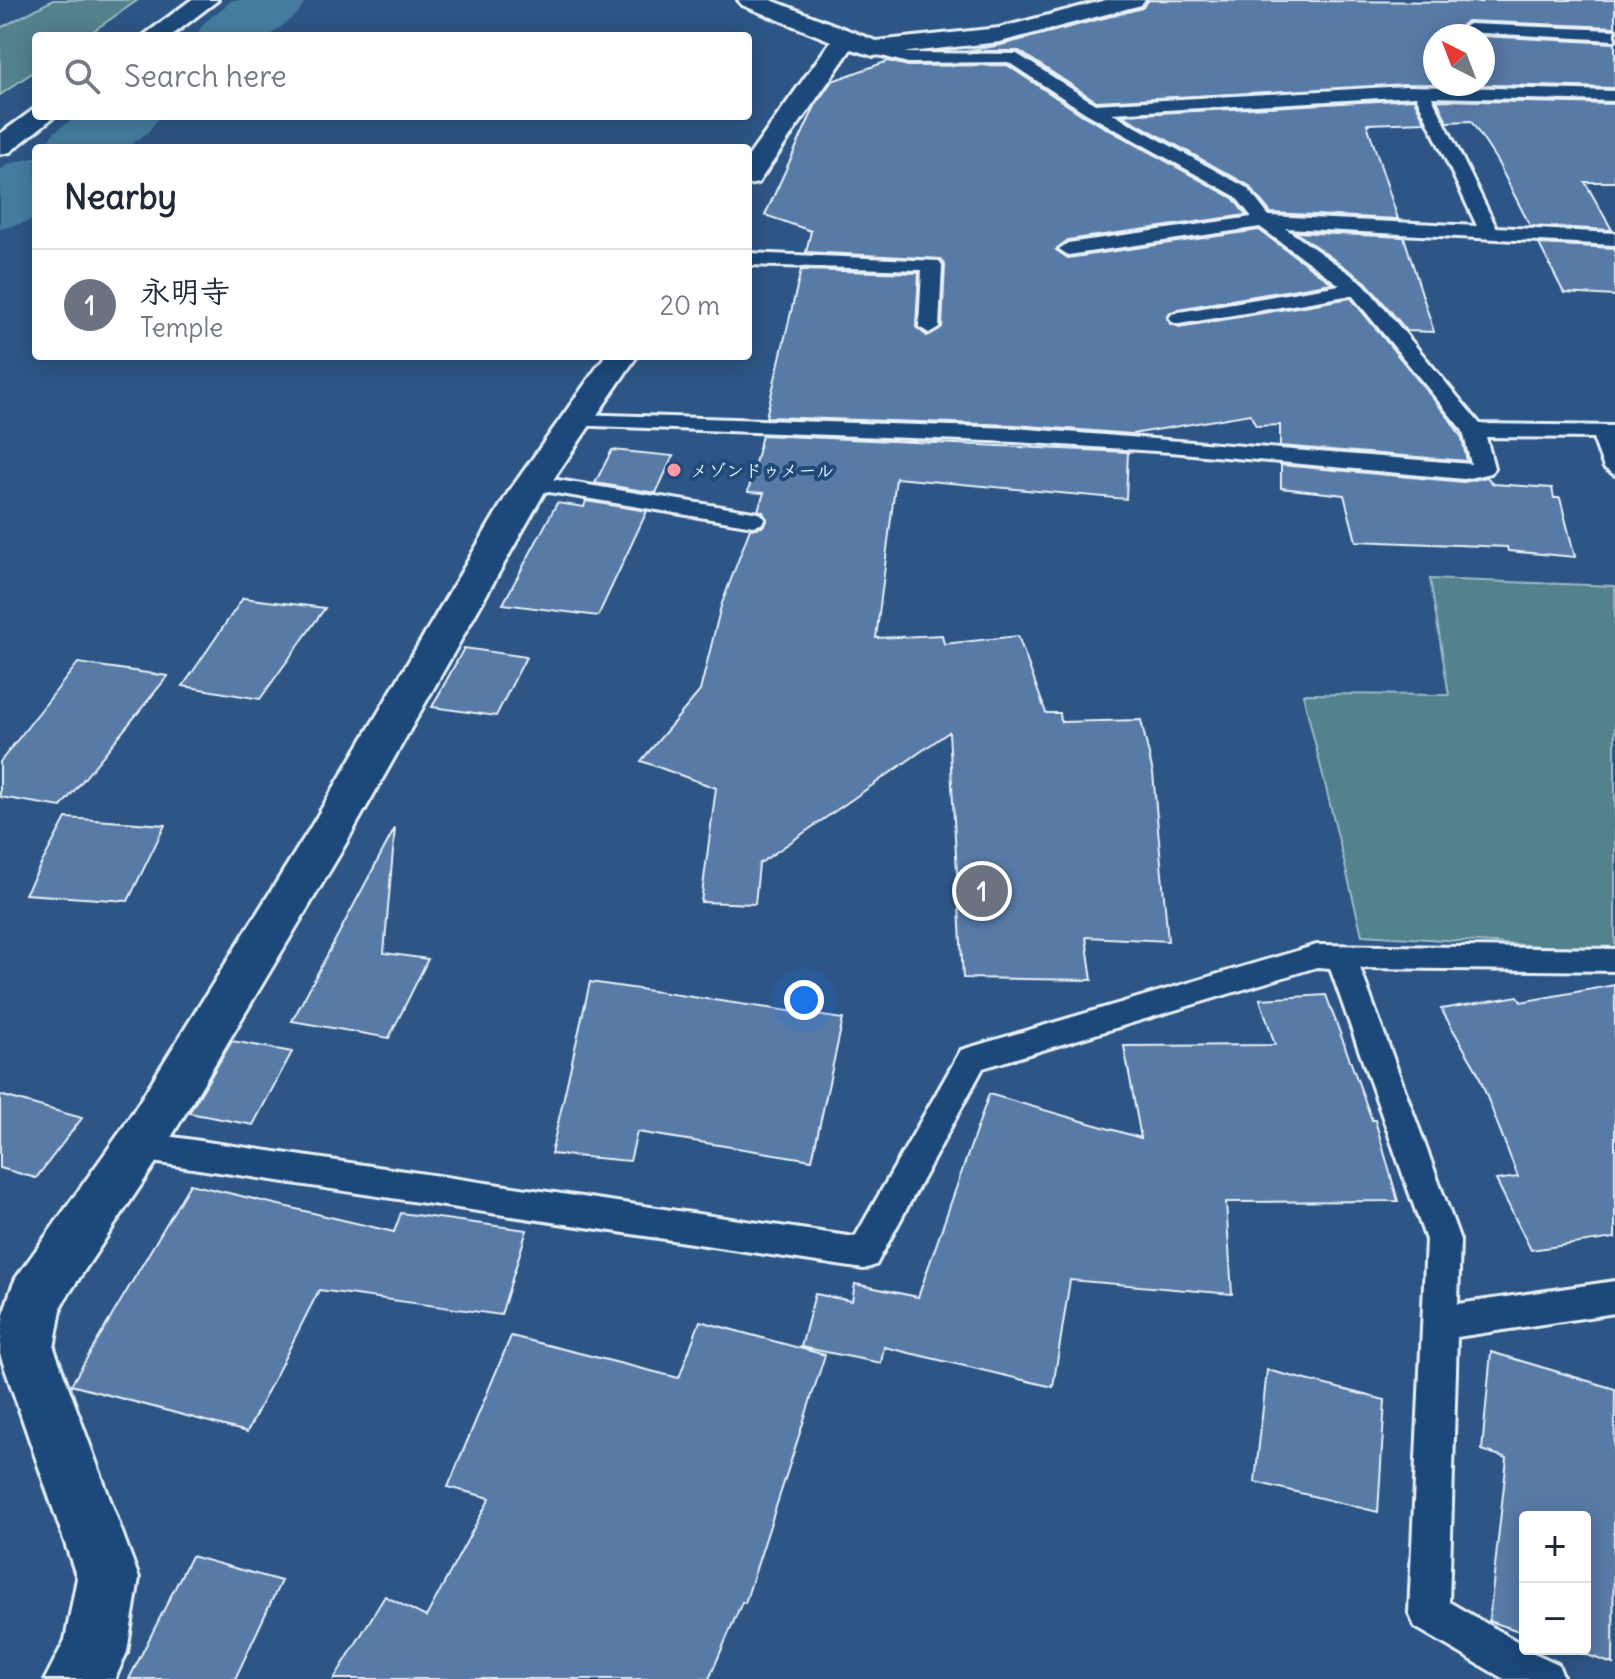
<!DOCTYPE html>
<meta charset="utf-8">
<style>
body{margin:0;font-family:Delius,"Klee One",sans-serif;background:#f2f2f3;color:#1f2937}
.controls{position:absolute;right:24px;bottom:24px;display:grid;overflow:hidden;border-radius:8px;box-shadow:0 4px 20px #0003}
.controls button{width:72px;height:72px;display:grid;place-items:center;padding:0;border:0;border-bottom:2px solid #e0e1e3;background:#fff;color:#1f2937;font:40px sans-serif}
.compass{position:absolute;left:1423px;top:24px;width:72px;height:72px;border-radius:50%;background:#fff;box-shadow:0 4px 20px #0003;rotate:318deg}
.you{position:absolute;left:804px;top:1000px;width:28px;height:28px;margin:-20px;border:6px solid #fff;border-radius:50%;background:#1a73e8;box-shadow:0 0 0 12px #1a73e833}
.badge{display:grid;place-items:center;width:52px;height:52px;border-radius:50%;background:#845c67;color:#fff;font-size:26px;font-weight:700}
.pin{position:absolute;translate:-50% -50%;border:4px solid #fff;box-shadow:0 2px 8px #0006}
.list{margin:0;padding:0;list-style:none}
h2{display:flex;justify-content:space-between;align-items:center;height:104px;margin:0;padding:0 32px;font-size:34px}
h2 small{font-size:26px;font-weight:400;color:#747a83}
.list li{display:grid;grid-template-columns:52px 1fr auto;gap:24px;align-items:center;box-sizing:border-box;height:112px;padding:0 32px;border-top:2px solid #e0e1e3}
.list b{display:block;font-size:30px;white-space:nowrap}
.list p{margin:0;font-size:26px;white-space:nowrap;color:#747a83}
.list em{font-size:26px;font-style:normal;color:#747a83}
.icon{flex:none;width:44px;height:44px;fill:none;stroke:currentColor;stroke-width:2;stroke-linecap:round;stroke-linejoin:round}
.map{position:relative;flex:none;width:1615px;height:1679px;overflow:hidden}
.search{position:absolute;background:#fff;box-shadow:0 4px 20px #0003;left:32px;top:32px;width:720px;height:88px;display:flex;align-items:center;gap:20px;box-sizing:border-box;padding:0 28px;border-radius:8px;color:#747a83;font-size:30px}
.panel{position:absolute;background:#fff;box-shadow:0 4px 20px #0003;left:32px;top:144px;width:720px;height:216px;border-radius:8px}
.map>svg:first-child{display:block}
</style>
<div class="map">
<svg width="1615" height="1679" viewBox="0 0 1615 1679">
<rect width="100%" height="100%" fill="#2d5686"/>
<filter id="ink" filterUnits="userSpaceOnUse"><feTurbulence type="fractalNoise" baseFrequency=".0125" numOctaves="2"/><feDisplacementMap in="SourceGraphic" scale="16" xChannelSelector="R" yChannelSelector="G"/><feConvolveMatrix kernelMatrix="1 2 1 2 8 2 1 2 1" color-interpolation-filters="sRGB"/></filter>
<g filter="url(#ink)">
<path fill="#52828c" stroke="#9dbac2" stroke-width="2" d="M53,0H138L86,36H36V70L0,95V28Z
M1430,579L1615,586V948L1612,950L1362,935L1303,694L1449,695Z"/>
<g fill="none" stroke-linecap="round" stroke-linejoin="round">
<path fill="#457d9f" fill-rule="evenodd" d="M233,0H306L297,14L269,36H195L205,22Z
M77,116H160L149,131L127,148H43L54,132Z
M36,157V216L27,222L0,229V170L9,164Z"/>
</g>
<path fill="#587aa6" stroke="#e8f1f8" stroke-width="2" d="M1149,0L1483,2V0H1615V27L1467,21L1458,29L1462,34L1483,36H1435V84L1096,101L1019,51H965L1001,45L1142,8Z
M1483,36L1615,43V88L1448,84H1483Z
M888,61L908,66L1007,65L1084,116L1233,198L1246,215L1068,240L1056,250L1068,258L1259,230L1332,283L1178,309L1167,316L1170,324L1180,327L1351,298L1449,418L1462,438L1467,461L1280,446V425L1256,426L1250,414L1132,434L1015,425L766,417L801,270L919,273L916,327L927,336L942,327L945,265L941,259L806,252L811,231L765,215L816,104L832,81Z
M1414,99L1425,122L1367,124L1398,219L1271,213L1248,185L1122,115Z
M1437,100L1615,104V182H1585L1612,230L1530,226L1497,161L1471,121L1447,122Z
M1295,232L1404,237L1434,332L1407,331L1366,282Z
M1539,244L1615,248V296L1564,293Z
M762,435L1128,452L1126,499L896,478L876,638L942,635L944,644L1018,636L1046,713H1060L1061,722L1141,720L1153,773L1168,941L1086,937L1092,980L963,978L949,732L759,864L755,904L701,902L716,788L641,761L700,691L721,606L750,529L762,527L767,521L763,512L758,510L764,493L748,492Z
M612,450L673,456L656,493L595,483Z
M1281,465L1464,482L1487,477L1493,484L1552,488L1554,498H1560L1575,557L1508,551L1507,547L1356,541L1344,495L1281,488Z
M586,501L647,511L598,616L503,604L557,503L584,507Z
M243,598L325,608L260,699L183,686Z
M464,648L526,657L496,716L432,707Z
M78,663L168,676L61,807L0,797V762Z
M66,818L165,825L128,901L25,894Z
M395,828L384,953L428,959L389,1038L292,1021Z
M590,982L843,1019L812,1160L637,1132L630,1161L551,1154Z
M1615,985V1238L1531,1250L1496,1180L1518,1177L1477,1071L1441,1009L1518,996L1521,1002Z
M1326,995L1372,1120H1375L1398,1201L1226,1202L1232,1294L1070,1280L1053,1387L884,1347L881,1363L801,1347L815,1294L852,1301L855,1284L918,1297L989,1094L1141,1138L1124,1046L1275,1045L1260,999Z
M232,1041L292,1052L253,1125L189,1113Z
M0,1095L82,1118L36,1178L0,1168Z
M190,1184L394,1232L401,1213L527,1230L501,1315L319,1290L247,1432L71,1385Z
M700,1321L825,1355L745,1603L742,1602L709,1679H334L385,1596L426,1617L490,1498L448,1487L511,1336L679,1378Z
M1491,1352L1615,1389L1613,1664L1570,1649H1585V1517H1525V1633L1489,1621L1507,1458L1482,1450Z
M1267,1370L1385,1400L1378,1512L1255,1482Z
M191,1556L281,1581L235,1679H129Z"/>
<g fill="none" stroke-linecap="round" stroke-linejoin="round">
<g stroke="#e8f1f8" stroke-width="6">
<path id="lane" d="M1469,24L1615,30V40L1464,32L1461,29Z
M873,44L908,53L1017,54L1095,104L1406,86L1615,91V101L1432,97L1496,227L1615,233V245L1285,228L1364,284L1480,424L1615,426V475L1604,468L1593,438L1486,437L1494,468L1491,473L1464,479L1171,452L1015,442L568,425L565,420L576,414L1015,428L1471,464L1463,431L1352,295L1179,324L1172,322L1169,318L1172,314L1179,312L1340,285L1260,227L1068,255L1059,249L1068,243L1252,217L1235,196L1086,113L1008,62L908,63L867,52V46ZM1416,96L1477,226L1269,216L1247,188L1111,113Z
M748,253L939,261L942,265L939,327L929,333L919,327L922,270L748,265Z
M533,476L753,512L761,514L765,519L761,524L753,526L525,488L522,483Z
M1317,945L1615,949V971L1360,968L1460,1240L1458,1304L1615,1281V1313L1457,1337L1449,1602L1525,1646V1649L1558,1664L1564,1679H1504L1415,1627L1409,1613L1426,1240L1330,968L1317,967L983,1068L876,1265L864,1269L139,1160L127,1156L123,1146L127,1136L139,1132L855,1237L961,1050Z"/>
</g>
<g stroke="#e8f1f8" stroke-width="6">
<path id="street" d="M191,0H218L171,36H143Z
M738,0H771L876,41L999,28L1106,0H1145L1141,5L1000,42L873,56L851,49L758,183L748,185V157L831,41L742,5Z
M33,110H36V116H55L10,152L0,154V134Z
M605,356H637L544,493L341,852L157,1161L62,1304L54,1348L139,1578L127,1652L115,1679H45L65,1640L77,1578L0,1354C0,1328 5,1302 16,1278L121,1131L309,830L508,493Z"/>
</g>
<use href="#lane" fill="#1f4a7a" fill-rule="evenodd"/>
<use href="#street" fill="#1f4a7a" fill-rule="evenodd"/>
</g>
</g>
<circle fill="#ff9aa2" stroke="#1f4a7a" stroke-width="3" cx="674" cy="470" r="8"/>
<g text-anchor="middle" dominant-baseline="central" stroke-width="8" stroke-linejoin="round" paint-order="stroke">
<g font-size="18" font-weight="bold" fill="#e8f1f8" stroke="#1f4a7a" text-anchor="start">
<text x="690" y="470">メゾンドゥメール</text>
</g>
</g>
</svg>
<div class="controls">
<button>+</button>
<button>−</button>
</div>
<svg class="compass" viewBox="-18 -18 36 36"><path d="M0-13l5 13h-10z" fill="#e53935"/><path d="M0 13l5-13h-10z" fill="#747a83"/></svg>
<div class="you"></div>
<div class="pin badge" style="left:982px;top:891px;background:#6b7280">1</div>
<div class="search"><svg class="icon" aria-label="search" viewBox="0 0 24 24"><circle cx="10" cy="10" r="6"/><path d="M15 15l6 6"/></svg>Search here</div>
<section class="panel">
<h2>Nearby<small></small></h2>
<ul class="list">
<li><span class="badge" style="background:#6b7280">1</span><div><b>永明寺</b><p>Temple</p></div><em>20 m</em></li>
</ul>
</section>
</div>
